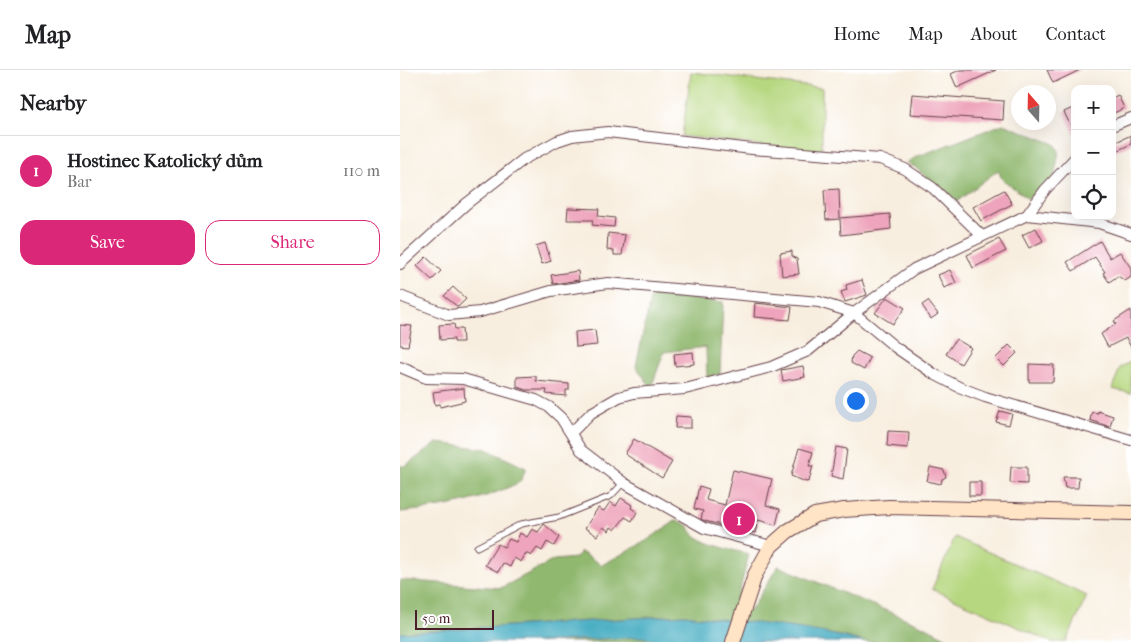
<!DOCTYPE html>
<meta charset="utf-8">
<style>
body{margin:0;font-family:"IM FELL French Canon",serif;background:#f6f6f6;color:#202124}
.controls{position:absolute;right:15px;top:15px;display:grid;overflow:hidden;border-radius:10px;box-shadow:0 5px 20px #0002}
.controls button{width:45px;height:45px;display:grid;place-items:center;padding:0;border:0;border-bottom:1px solid #e0e0e0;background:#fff;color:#202124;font:25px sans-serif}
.compass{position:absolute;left:611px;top:15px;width:45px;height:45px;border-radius:50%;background:#fff;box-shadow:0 5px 20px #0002;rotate:340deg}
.scale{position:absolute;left:15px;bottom:12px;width:79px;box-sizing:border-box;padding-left:5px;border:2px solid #4a1f2b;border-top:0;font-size:14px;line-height:18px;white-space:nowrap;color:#4a1f2b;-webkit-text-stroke:4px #fff;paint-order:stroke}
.you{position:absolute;left:455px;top:330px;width:18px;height:18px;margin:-12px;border:4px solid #fff;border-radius:50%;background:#1a73e8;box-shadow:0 0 0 8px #1a73e833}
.badge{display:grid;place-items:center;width:32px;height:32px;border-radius:50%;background:#db2777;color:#fff;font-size:16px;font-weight:700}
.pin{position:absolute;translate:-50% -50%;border:2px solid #fff;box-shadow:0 1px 5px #0006}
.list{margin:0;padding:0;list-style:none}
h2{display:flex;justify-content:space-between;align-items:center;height:65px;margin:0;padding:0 20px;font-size:21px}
h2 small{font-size:16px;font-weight:400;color:#757577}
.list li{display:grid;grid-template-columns:32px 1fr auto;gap:15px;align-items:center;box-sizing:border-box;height:70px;padding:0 20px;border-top:1px solid #e0e0e0}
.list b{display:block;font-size:19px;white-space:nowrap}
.list p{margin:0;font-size:16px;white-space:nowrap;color:#757577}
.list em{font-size:16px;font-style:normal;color:#757577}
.actions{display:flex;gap:10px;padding:15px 20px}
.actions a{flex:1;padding:11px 0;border:1px solid #db2777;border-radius:15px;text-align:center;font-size:18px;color:#db2777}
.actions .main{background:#db2777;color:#fff}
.icon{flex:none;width:28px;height:28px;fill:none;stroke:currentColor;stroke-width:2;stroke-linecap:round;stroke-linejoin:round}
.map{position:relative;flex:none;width:731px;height:572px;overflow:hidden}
header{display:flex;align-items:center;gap:30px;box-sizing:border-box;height:70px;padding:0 25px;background:#fff;border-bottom:1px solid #e0e0e0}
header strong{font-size:24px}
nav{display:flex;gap:28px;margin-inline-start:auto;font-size:18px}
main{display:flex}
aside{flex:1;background:#fff}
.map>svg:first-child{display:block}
</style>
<header>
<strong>Map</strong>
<nav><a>Home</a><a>Map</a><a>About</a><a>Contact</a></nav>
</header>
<main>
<aside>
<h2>Nearby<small></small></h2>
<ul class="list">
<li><span class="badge">1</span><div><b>Hostinec Katolický dům</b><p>Bar</p></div><em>110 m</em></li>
</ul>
<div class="actions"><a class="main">Save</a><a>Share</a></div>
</aside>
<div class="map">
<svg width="731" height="572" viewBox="0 0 731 572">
<rect width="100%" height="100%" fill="#fff"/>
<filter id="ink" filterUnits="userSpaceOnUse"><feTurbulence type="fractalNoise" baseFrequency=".02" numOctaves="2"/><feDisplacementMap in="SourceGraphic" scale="10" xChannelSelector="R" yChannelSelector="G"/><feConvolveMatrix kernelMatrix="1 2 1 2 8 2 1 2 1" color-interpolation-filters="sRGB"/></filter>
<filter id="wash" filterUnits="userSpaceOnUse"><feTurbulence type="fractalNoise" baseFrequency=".0096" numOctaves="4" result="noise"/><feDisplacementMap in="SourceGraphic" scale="20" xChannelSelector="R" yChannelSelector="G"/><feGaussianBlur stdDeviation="1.12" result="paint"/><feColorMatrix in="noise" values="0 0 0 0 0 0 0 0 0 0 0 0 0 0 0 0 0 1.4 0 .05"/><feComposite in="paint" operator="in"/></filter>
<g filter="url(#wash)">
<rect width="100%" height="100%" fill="#f8eedf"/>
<path fill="#b6d77f" stroke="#807b55" d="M291,2L422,18V81L389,79L282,66Z
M731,291V323L712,319L720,298Z
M555,467L687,526L666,572H651L532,519Z"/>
<path fill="#90b86e" stroke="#6d6c4c" d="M603,54L655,74L659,81L654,109L628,129L602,109L598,100L555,133L515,97L507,93L516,87Z
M252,221L298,230L323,232L320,304L307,307L306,277L264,282L251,318L236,296Z
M37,373L86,379L126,398L120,412C81,431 45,438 0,442V396H5Z
M277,450L289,456C291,473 334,480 349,484L335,539L351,540L378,496L526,557L555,572H464L442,566L373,556L284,545L0,563V510L101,518L154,490L176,488L181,482L202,495L246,471Z
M241,567L267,572H138Z"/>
<path fill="#42abc1" stroke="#466576" d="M284,545C344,552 406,556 464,572H267L241,567L138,572H0V563Z"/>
<g id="blocks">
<path fill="#eea4bc" d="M560,0H596L557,18L551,4Z
M647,0H680L653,13Z
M512,24L604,31L603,50L510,44Z
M718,25L724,38L712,44V28Z
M675,37V65L664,42Z
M731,65V74L712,83V74Z
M439,119L440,148L490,144L491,159L441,165L440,149L426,150L424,120Z
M604,120L612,134L581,151L573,137Z
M168,138L199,139L198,146L215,148L214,157L192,155L193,150H167Z
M636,158L643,171L629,178L622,165Z
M208,163L225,165L222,185H214V181L207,180Z
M599,169L606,181L573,198L567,185Z
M700,171L710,188L720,182L731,198V207L725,211L718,206L709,212L703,203L705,202L695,187L673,201L667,192Z
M145,173L151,191L142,194L136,176Z
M392,181V186L397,189L399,204L382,206L380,183Z
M26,187L41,201L32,210L17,196Z
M550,200L556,213L544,218L538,205Z
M178,201L179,210L153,214L151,205Z
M462,210L467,225L445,232L441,222L447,220L446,215Z
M53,217L66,229L58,237L44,226Z
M487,227L505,238L493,254L475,243Z
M528,231L538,244L531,249L522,235Z
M355,233L392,237L390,250L354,247Z
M731,240V277L726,268L708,277L701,264L716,254L714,251Z
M54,254L55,259H62L63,272H54V269L40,270L39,255Z
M0,255L12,256L8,276L0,275Z
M195,260L197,275L176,277L175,262Z
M556,269L571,278L561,294L546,284Z
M609,275L617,283L604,296L596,288Z
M457,281L470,288L464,300L451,293L452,286Z
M293,282L294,294L275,296L274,284Z
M629,294L654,295L653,312H629Z
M403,296L405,307L383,311L381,300Z
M136,306V311L169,314V320H166V326L146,324L147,320H126L117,317V307Z
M64,318L65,331L40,337V334L35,335L33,322Z
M600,341L612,344L609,355L596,352Z
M698,341L713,346L710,357L690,350L692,342L698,343Z
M276,346L291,347V358H275Z
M488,361L509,362L508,378L487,376Z
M234,369L272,392L262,408L225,384Z
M436,377L447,379L443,409L431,406Z
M399,378L413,382L409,396H413L409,411L406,412L391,406Z
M530,397L544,400L546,407L542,409L541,414L527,411Z
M611,397H627V414L610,413Z
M333,400L372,409L366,435L380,439L376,455L358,450L355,463L345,461L305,451L301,449L303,441L294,439L299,416L309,419L306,430L325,435Z
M663,407H679L678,418H665Z
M569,412H581V426H569Z
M221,428L232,435L231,438L237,442L232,451L225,447L215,460L211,457L209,461L203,457L197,466L185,458L198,438L204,441L210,432L216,436Z
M144,454L159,467L154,476L147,472L142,481L137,478L131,486L126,483L121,492L114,488L110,497L103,493L98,502L85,495L98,474L104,477L109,469L116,472L120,463L127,467L132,459L138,462Z"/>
</g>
</g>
<g filter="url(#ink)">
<use href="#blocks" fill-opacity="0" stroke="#643e46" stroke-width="1"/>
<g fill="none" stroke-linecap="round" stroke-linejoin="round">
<g stroke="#643e46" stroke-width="7">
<path id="lane" d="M77,477L121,454L159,447L211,426L223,413"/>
</g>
<g stroke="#643e46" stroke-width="12">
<path id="street" d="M712,56L731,48
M627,145L699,153L731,164
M0,194L66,134L124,89L157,71L172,66L208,62L352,79L480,89L505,99L533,118L582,166
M0,226L49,245L80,242L151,221L208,213L419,232L454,243L495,277L534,304L559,317L585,327L731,370
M0,297L26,308L63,309L136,330L149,337L161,348L181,380L224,413L304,458L371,476
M171,363L191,343L219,327L234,323L285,319L371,297L408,281L454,243L514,199L627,145L645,120L675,88"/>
</g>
<g stroke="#643e46" stroke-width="16">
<path id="secondary" d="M333,572L355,505L371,476L388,461L415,445L444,440L489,437L731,443"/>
</g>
<use href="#lane" stroke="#fff" stroke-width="5"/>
<use href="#street" stroke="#fff" stroke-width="10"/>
<use href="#secondary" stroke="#ffe4c6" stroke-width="14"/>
</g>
</g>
</svg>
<div class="controls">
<button>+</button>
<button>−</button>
<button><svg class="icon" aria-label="locate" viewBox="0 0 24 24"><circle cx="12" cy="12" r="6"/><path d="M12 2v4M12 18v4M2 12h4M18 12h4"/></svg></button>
</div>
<svg class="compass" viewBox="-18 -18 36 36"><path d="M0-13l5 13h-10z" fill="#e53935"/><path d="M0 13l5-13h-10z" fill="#757577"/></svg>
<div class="scale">50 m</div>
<div class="you"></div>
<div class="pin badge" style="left:339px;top:449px">1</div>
</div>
</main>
